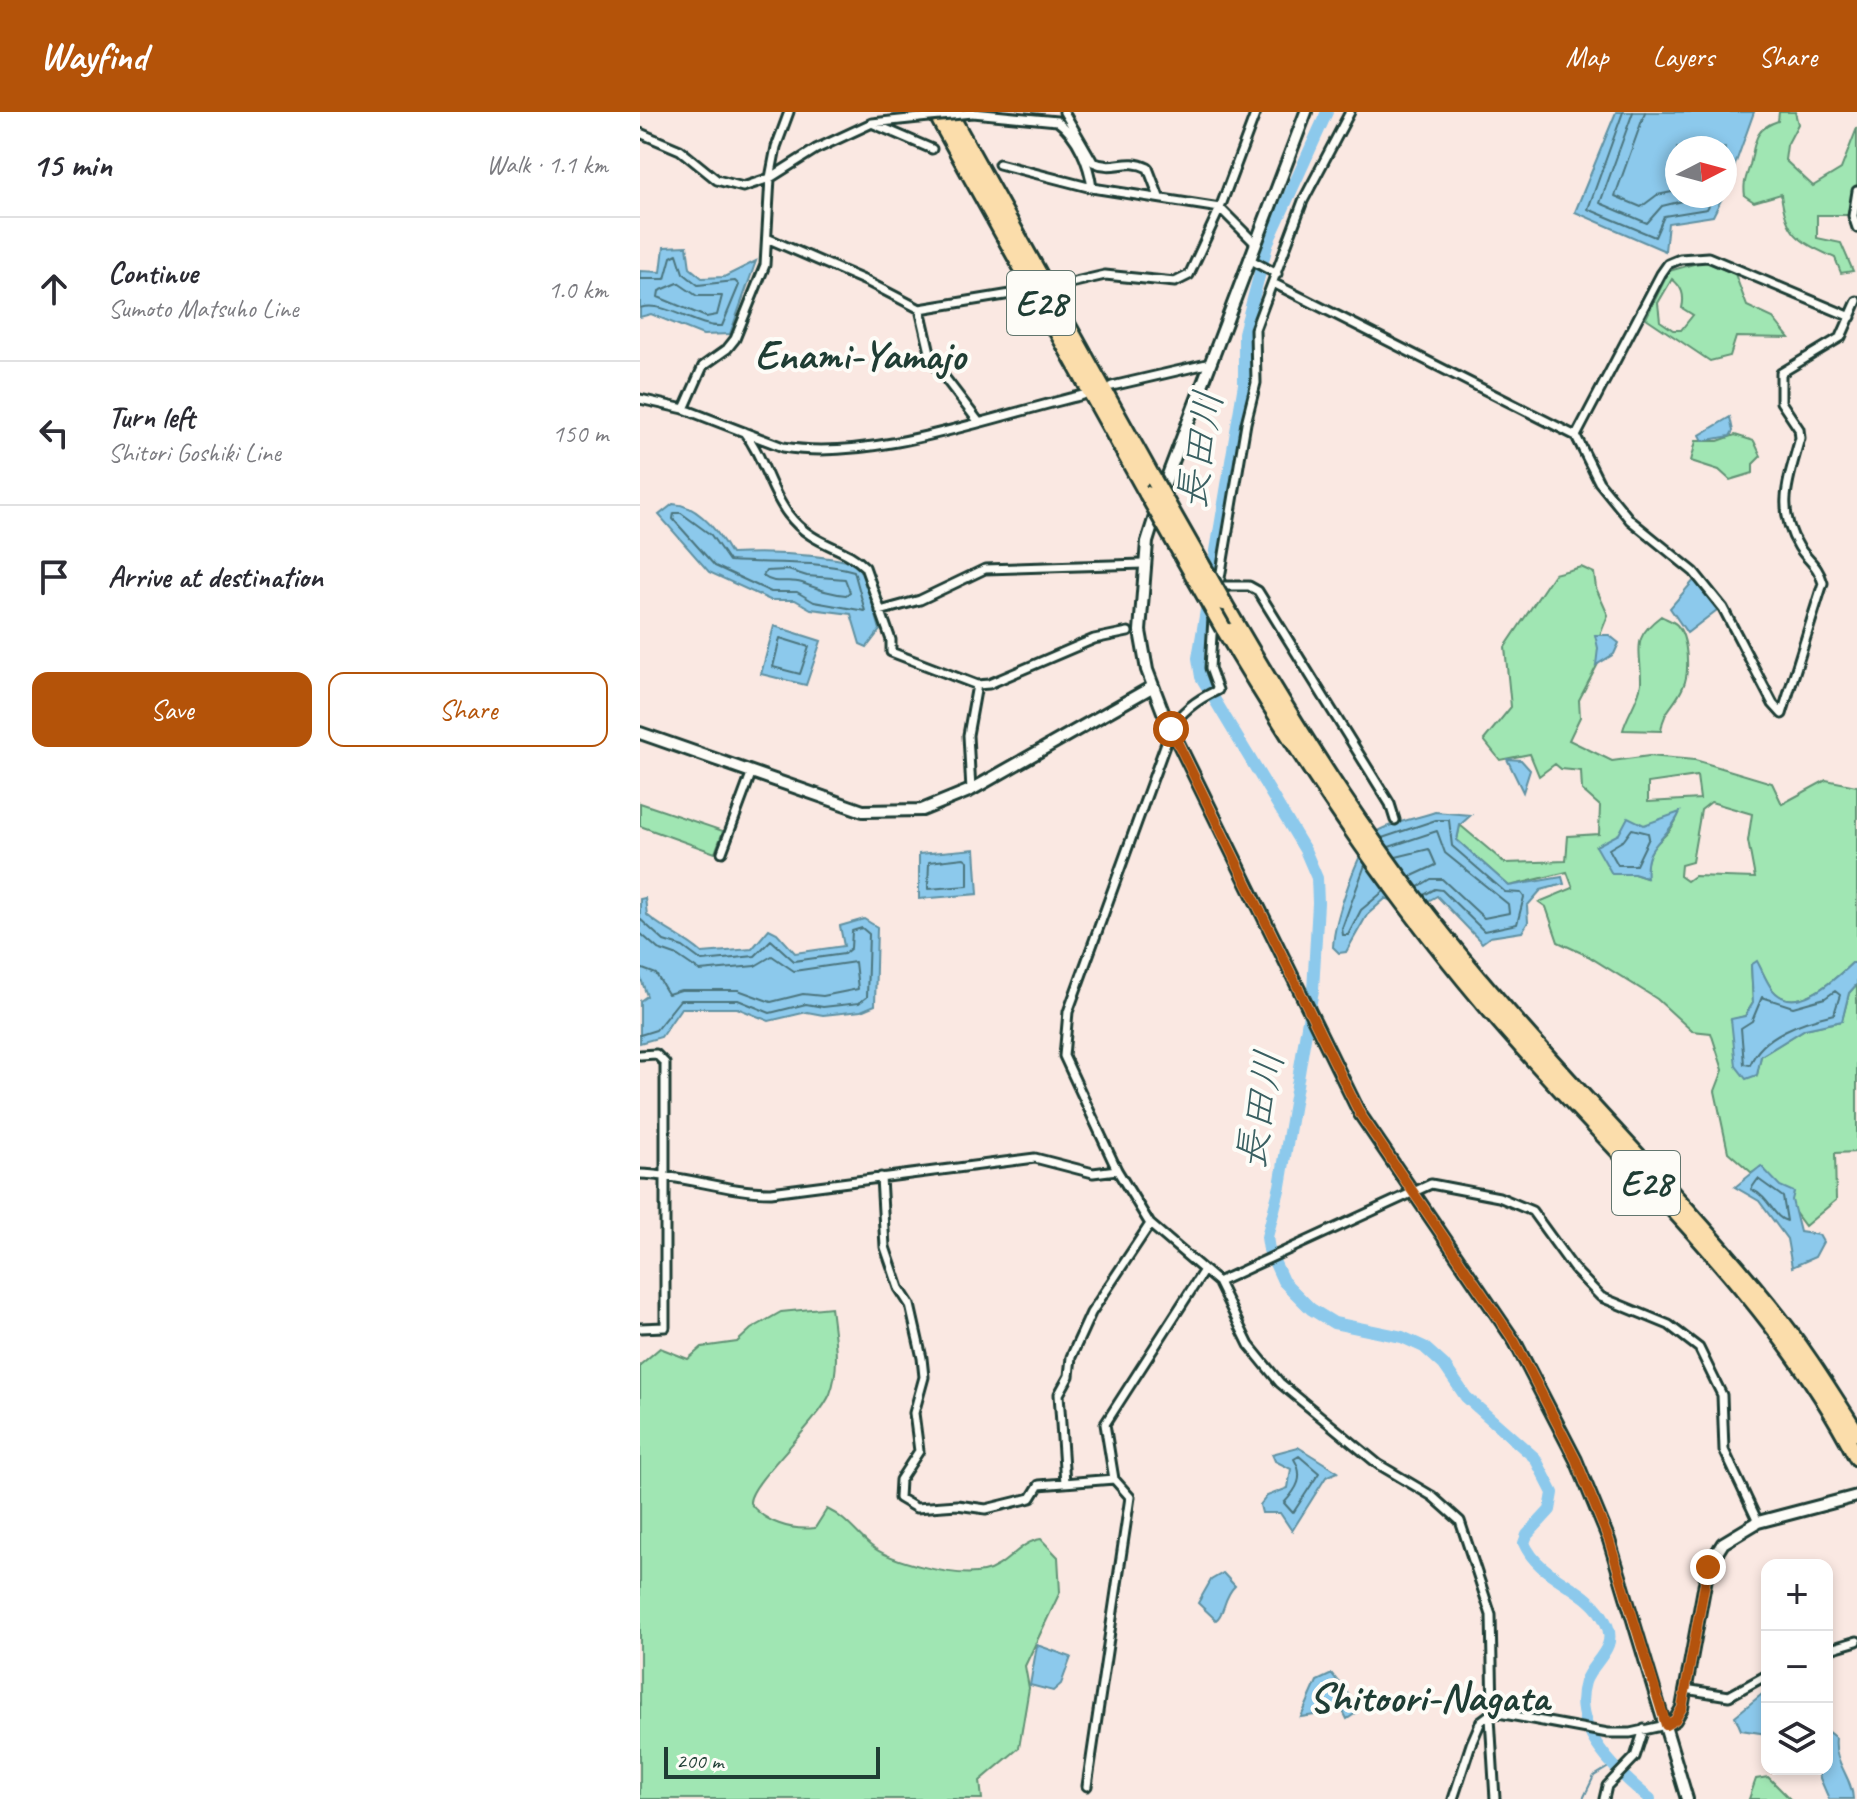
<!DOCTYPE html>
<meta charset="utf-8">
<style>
body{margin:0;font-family:Caveat,"Klee One",sans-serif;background:#f2f2f3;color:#2b2b33}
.controls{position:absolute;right:24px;bottom:24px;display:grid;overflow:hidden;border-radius:16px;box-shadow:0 4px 12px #0003}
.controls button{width:72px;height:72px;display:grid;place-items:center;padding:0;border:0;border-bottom:2px solid #e1e1e2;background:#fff;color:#2b2b33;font:40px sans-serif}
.compass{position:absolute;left:1025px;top:24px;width:72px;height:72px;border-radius:50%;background:#fff;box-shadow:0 4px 12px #0003;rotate:84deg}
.scale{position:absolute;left:24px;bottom:20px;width:216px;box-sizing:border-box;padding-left:8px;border:4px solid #1f3d34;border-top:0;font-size:22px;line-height:28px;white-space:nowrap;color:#1f3d34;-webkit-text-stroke:6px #fdfcf7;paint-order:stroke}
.stop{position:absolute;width:24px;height:24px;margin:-18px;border:6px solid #b45309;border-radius:50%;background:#fff}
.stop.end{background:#b45309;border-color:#fff;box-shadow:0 2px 8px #0008}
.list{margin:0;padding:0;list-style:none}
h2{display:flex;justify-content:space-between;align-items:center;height:104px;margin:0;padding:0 32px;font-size:34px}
h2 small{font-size:26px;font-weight:400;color:#7c7c81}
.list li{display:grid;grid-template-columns:52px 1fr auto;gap:24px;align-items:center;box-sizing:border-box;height:144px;padding:0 32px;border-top:2px solid #e1e1e2}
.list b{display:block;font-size:30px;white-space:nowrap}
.list p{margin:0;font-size:26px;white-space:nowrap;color:#7c7c81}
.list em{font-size:26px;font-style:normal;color:#7c7c81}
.actions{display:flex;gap:16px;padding:24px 32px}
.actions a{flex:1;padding:18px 0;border:2px solid #b45309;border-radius:16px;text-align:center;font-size:28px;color:#b45309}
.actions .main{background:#b45309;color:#fff}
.icon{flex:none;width:44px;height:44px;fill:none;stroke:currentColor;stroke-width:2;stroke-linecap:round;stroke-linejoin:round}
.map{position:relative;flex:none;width:1217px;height:1687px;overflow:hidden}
header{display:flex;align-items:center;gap:48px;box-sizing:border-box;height:112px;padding:0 40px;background:#b45309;color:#fff}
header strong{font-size:38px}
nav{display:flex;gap:44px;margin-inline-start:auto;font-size:28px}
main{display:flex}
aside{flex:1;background:#fff}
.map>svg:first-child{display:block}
</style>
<header>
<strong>Wayfind</strong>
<nav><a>Map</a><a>Layers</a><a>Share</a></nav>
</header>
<main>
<aside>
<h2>15 min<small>Walk · 1.1 km</small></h2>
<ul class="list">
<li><svg class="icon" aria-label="ahead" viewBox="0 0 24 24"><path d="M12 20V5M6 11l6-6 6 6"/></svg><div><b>Continue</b><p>Sumoto Matsuho Line</p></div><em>1.0 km</em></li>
<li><svg class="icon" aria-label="left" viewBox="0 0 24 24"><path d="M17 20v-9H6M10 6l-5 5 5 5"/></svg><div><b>Turn left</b><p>Shitori Goshiki Line</p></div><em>150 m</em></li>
<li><svg class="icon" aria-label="arrive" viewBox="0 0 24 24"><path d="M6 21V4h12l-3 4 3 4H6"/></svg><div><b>Arrive at destination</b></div></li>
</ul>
<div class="actions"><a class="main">Save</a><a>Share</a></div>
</aside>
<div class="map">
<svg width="1217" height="1687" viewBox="0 0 1217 1687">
<rect width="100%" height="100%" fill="#fae8e2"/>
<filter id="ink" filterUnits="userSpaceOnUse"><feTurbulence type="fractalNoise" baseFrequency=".0125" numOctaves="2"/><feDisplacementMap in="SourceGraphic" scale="16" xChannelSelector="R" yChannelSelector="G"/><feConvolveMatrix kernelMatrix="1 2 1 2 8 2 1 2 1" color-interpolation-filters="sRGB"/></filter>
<g filter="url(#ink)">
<path fill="#a0e6b3" stroke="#609274" stroke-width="2" fill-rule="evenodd" d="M1139,0H1155L1158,12L1147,33L1145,48L1173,74L1201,57L1217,16V115L1209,103H1177V126L1201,131L1213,159L1201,161L1195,146C1159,129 1146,124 1141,82L1114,90L1105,84C1103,71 1106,66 1110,53C1115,32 1113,17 1138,9Z
M1064,149L1095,162L1107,194L1133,206L1149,226L1096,225L1090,244L1070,249L1006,206L1029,159ZM1032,167C1042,175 1045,183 1042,196L1053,203L1041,218H1033L1020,209L1018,191Z
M1095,323L1114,329L1121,344L1113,352V361L1090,368L1079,358L1051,349L1056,329H1078Z
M941,455L954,461L956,476L968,503L958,528L961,546L939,588L940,605L929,628L972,649L1009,644L1055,648L1132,671L1142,692L1186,668L1217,674V851H1212C1195,867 1155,906 1132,877C1126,869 1122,858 1117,850L1111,853L1113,891L1105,904L1091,908L1117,963L1121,944L1165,917L1202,909L1209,881L1217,872V1040L1195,1041L1196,1088L1165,1114L1121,1055L1112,1061L1088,1040L1075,979L1083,958L1071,921L1052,919L1017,887L948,844L918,830L906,795L899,790L933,776L927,760L869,774L817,728L820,713L865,751L926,749L928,724L959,722L960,694L942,678L941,659L921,657L915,652L899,664L890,642L860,648L844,628L871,595L865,535L914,462ZM1057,664L1060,687L1008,690V671ZM1071,690L1112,702L1108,729L1115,766L1054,764L1047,769L1040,764L1041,753L1052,750L1061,698ZM1039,701C1028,733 1005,725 1006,766L994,762L956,734Z
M1021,504C1026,507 1033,509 1037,513C1048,525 1050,561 1043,575C1035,594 1024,596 1021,619L983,618C987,603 1000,585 1001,571C1002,538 989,528 1021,504Z
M0,691L83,719L75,741L0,714Z
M191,1195C194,1224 201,1253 190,1282C178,1311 108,1372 110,1391C124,1410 151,1419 175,1416L187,1397C206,1406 214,1419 230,1433C250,1450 317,1466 343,1460C367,1455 378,1430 401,1427L418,1445L420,1480L385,1554L389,1576L379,1636L340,1669L342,1687H0V1253L20,1236L48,1247L62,1235L97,1230L111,1217L141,1200Z
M1128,1665L1150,1687H1109L1116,1667Z"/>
<path fill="#8cc9ec" stroke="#6091a2" stroke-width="2" d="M976,0H1114L1085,81V36H1037V84H1083L1073,104L1028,111L1025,139L935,100Z
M47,134L50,156L62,166L84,165L116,149L90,222L63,223L11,202L0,205V159L21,160L24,135Z
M1090,305L1093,319L1090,324L1063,329L1060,323Z
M33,392C59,393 79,421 91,442C135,440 178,442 222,452L240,518L227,535L220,532L211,502L171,497L155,488H130L69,460L19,403Z
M1054,468L1077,498L1047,521L1030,496Z
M134,514L181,529L166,573L121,562Z
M955,523H969L979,531L974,542L956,553L958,536Z
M867,647L881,648L890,658L883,680Z
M795,700L831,703L820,713L817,728L869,774L922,765L924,772L901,778L887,794L888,810L882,820L850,825L842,831L797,784C777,796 767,798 746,786L727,803L706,840L699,841L693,835C694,810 717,737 736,720C746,712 781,705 795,700Z
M1040,700C1028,729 1003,730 1007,766L994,762H972L956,734L979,722L988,705L1004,713Z
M335,737L338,782L279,787V742Z
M5,786L7,803C27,820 44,825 62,841L112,837L129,817L137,821L155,841L204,834L200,814L224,807L237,815L235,893L221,899L183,903L167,900L129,909L97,896H41L21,925L0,931V889L7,884L0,864V787Z
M1117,849C1122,858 1126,869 1132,877C1155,906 1195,867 1212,851H1217V872L1209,881L1202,909L1165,917L1121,944L1117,963L1106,967L1096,954L1091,907L1105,904L1113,891L1111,853Z
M1121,1054L1140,1074L1154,1080L1152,1088L1160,1120L1179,1123L1183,1130L1175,1145L1152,1155L1147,1127L1119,1089L1095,1075Z
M658,1335L698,1360L686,1365L652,1419L640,1401H622L620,1393L627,1384L648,1376L651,1357L635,1349L632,1342Z
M583,1461L595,1474C583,1485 585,1502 576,1508L558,1491L571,1468Z
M397,1533L431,1545L421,1572L413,1579L390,1573Z
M692,1562L712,1587L716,1601L707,1607L703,1599L661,1605L677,1569Z
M1127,1578V1622L1101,1618L1095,1604Z
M1187,1619L1196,1626C1193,1651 1212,1664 1213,1687H1189L1176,1657H1187Z"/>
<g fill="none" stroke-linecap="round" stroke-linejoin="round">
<path stroke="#4b757e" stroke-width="2" d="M983,0L948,97L1015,125L1024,104L1067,97L1074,84
M993,0L960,91L1007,111L1022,94L1063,84
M1005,0L975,84L1001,95L1017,83L1037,79
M0,167H25L31,145L37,142L43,161L58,173L95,169L99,173L82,214C55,216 26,188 0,196
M38,171L57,184H82L77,203L66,205L18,185L19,179Z
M34,401H41L71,423L89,449C130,452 172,448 214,459L225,499L174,490L157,480H131L75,454L33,407Z
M148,458L167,464L205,467L210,480L206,483C187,481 179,477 162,471C147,466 136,474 123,464L126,459Z
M140,526L169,535L160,562L133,555Z
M992,717L1008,721L1009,726L996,753H978L969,737L984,728Z
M742,726L796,708H809L812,734L865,780L881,781L884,785L877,812L844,819L802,778L795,777L784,783
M749,735L797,719L805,741L868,792L869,801L844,806L802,767H791L778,775
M756,745L789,737L796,753L770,765
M324,746L328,749V774L288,777L289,750Z
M725,753L702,816L703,823H708L721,798L744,779
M0,807L24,829L43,835L62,849L115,844L131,828L154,849L204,842L211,836L212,819L222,816L229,822L227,885L219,891L183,895L166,892L130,901L98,888H40L16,918L0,923
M0,821L18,837L38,844L60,859L115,854L132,844L154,859L215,850L218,877L183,884L163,882L131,890L98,878H41L28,882L16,862L0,856
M1195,879L1200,883L1194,902C1164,909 1122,922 1110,953L1104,952L1101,916L1112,909L1122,885L1153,895L1185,886Z
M1118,1067L1143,1085L1147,1109C1133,1106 1131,1086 1111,1077Z
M659,1344L679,1361L653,1401L644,1391C657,1377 665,1365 654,1347Z"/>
<path stroke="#6091a2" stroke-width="2" d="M943,1687L954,1664L972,1653"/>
<path stroke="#8cc9ec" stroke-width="12" d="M687,0L628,130L604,221V272L558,546L561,565L665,738L677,766L678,791L673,878L640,1074L627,1125L629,1138L643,1169L671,1197L694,1211L762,1225L784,1235L804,1253L826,1285L895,1346L913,1381L910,1398L887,1423L884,1431C900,1469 950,1474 966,1511C979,1537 952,1549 945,1570C930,1618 978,1661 1010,1687"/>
<g stroke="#1f3d34" stroke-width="13">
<path id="street" d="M424,0L453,50C474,60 486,45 508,56L519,85
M333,1L417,9C438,24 449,52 452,76L580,96L615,131
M234,12L292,37
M0,21L40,38L77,68L103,75L130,66L176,37L232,11L279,6
M359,52L452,76
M1217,79L1213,104L1217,116
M129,127L226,169L280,197L383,180
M609,147L637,162
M633,171L936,324L959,370L990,408L1054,460L1083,496L1133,592L1142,602L1183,471C1178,453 1168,449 1159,435C1135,396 1149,367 1160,326L1159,317L1141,290V261L1201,225L1217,189
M418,174L465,163L535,170L549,163L580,96L616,0
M280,197L292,249L338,309
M472,274L571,251
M0,287L44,297L143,335C234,350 353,304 443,283
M44,297L63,254L87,237L95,227L125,153L130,66L136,35L149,0
M104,320C124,345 129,377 148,402C173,435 203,433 225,455L251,528V540L337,573L349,572L454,527L488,520
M936,324L1021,162L1028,152L1040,147L1068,145L1211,205
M579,474H609L618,479L750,692L755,708
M578,478L606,311L616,271L615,217L663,89L710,0
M240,499L280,488L345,457L503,452
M573,506L570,556L578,578C560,586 541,599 531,617L428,900L424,944L477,1058L510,1112L578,1170L609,1233L640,1271L738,1352L792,1384L820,1409L851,1503L853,1600L841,1609L831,1632L813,1687
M331,678L328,623L337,573
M82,740L111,662
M0,943L16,942L25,951V1215L0,1216
M0,1062C45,1063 86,1080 131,1080L395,1046L453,1061L477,1058
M241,1065L245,1135L259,1176L270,1193L282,1246L284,1265L274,1301L279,1339L260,1368L259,1386L276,1396L317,1393L346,1397L391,1386L399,1373L474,1367
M578,1170L791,1072L859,1085L892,1099L934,1157L961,1185L1029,1213L1059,1236L1082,1283L1084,1338L1118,1410
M425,1371L419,1282L429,1264L431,1245L451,1201L510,1112
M1187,1538L1217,1529
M1045,1577L1089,1584L1127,1563
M853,1600L968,1621H990L1026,1613
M850,1605L855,1687
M447,1674L490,1385L474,1367L465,1312L564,1158
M964,1687L967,1674L995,1645L1004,1617"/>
</g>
<g stroke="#1f3d34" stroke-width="16">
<path id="secondary" d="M666,0L528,363L507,430L500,519L507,558L523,600L720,1002L875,1230L936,1348L969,1428L1047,1687
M0,621L223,699L282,698L331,678L512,575
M1026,1613L1035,1608L1042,1596L1068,1455L1083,1431L1118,1410L1217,1384"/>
</g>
<g stroke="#1f3d34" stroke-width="20">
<path id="highway" d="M295,0L507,382
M309,0L514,368
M584,491C660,623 740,750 839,866C932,977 1036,1079 1128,1192C1161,1232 1189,1277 1217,1321
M583,516C670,663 766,806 881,934C997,1065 1136,1188 1217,1346"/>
</g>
<use href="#street" stroke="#fdfcf7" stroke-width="7"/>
<use href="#secondary" stroke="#fdfcf7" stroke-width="10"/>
<use href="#highway" stroke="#fbddab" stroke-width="14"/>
<g stroke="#1f3d34" stroke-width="13" stroke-linecap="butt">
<path id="street-bridge" d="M279,6L333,1"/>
</g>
<g stroke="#1f3d34" stroke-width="20" stroke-linecap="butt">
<path id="highway-bridge" d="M514,368L584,491
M507,382L583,516"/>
</g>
<use href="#street-bridge" stroke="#fdfcf7" stroke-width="7"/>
<use href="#highway-bridge" stroke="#fbddab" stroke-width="14"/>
</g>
</g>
<g fill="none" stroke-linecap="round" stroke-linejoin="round" filter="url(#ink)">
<path stroke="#b45309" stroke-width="10" d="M531,617L720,1002L875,1230L936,1348L969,1428L1026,1613L1035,1608L1042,1596L1068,1455"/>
</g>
<g text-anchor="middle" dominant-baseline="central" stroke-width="8" stroke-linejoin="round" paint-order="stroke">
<g fill="#fdfcf7" stroke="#62766e" stroke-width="2">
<rect x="367" y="159" width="68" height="64" rx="6"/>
<rect x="972" y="1039" width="68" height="64" rx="6"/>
</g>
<g font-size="36" font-weight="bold" fill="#1f3d34">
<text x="401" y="191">E28</text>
<text x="1006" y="1071">E28</text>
</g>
<g font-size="40" font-style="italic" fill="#3a6062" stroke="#fdfcf7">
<text transform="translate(560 338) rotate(-81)">長田川</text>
<text transform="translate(620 998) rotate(-80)">長田川</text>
</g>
<g font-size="42" font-weight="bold" fill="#1f3d34" stroke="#fdfcf7">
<text x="220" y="243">Enami-Yamajo</text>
<text x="789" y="1585">Shitoori-Nagata</text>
</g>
</g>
</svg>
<div class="controls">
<button>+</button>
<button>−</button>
<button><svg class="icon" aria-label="layers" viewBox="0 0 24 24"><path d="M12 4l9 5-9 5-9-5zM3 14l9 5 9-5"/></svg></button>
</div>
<svg class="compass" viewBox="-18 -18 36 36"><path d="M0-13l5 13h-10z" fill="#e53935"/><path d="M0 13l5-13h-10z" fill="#7c7c81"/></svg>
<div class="scale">200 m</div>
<div class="stop" style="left:531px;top:617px"></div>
<div class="stop end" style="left:1068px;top:1455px"></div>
</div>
</main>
